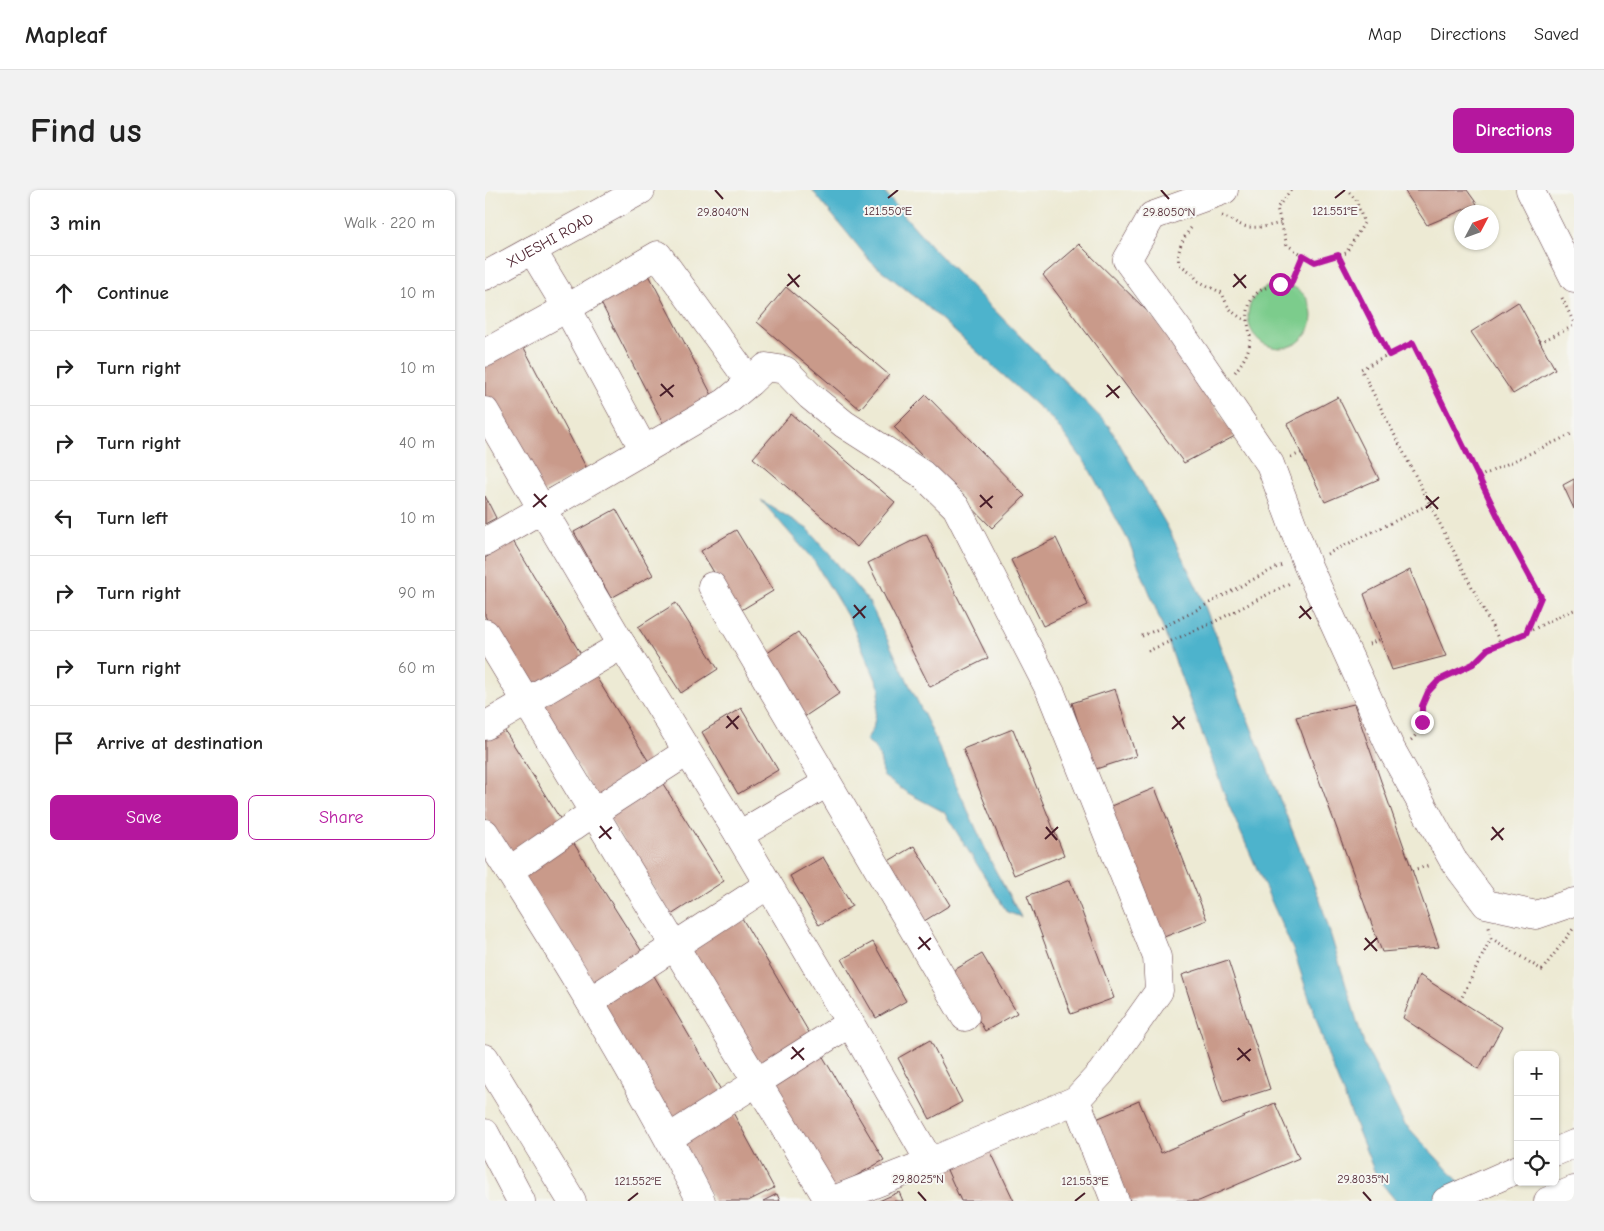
<!DOCTYPE html>
<meta charset="utf-8">
<style>
body{margin:0;font-family:"Comic Neue",sans-serif;background:#f2f2f2;color:#222}
.controls{position:absolute;right:15px;bottom:15px;display:grid;overflow:hidden;border-radius:8px;box-shadow:0 1px 4px #0004}
.controls button{width:45px;height:45px;display:grid;place-items:center;padding:0;border:0;border-bottom:1px solid #e0e0e0;background:#fff;color:#222;font:25px sans-serif}
.compass{position:absolute;left:969px;top:15px;width:45px;height:45px;border-radius:50%;background:#fff;box-shadow:0 1px 4px #0004;rotate:49deg}
.stop{position:absolute;width:15px;height:15px;margin:-11px;border:4px solid #b5179e;border-radius:50%;background:#fff}
.stop.end{background:#b5179e;border-color:#fff;box-shadow:0 1px 5px #0008}
.list{margin:0;padding:0;list-style:none}
h2{display:flex;justify-content:space-between;align-items:center;height:65px;margin:0;padding:0 20px;font-size:21px}
h2 small{font-size:16px;font-weight:400;color:#767676}
.list li{display:grid;grid-template-columns:32px 1fr auto;gap:15px;align-items:center;box-sizing:border-box;height:75px;padding:0 20px;border-top:1px solid #e0e0e0}
.list b{display:block;font-size:19px;white-space:nowrap}
.list em{font-size:16px;font-style:normal;color:#767676}
.actions{display:flex;gap:10px;padding:15px 20px}
.actions a{flex:1;padding:11px 0;border:1px solid #b5179e;border-radius:8px;text-align:center;font-size:18px;color:#b5179e}
.actions .main{background:#b5179e;color:#fff}
.icon{flex:none;width:28px;height:28px;fill:none;stroke:currentColor;stroke-width:2;stroke-linecap:round;stroke-linejoin:round}
.map{position:relative;flex:none;width:1089px;height:1011px;overflow:hidden;border-radius:8px}
header{display:flex;align-items:center;gap:30px;box-sizing:border-box;height:70px;padding:0 25px;background:#fff;border-bottom:1px solid #e0e0e0}
header strong{font-size:24px}
nav{display:flex;gap:28px;margin-inline-start:auto;font-size:18px}
.intro{display:flex;align-items:center;justify-content:space-between;box-sizing:border-box;height:120px;padding:0 30px}
h1{margin:0;font-size:35px}
.button{padding:12px 22px;border-radius:8px;background:#b5179e;color:#fff;font-size:18px;font-weight:700}
main{display:flex;gap:30px;padding:0 30px}
aside{flex:1;background:#fff;border-radius:8px;box-shadow:0 1px 4px #0004}
.map>svg:first-child{display:block}
</style>
<header>
<strong>Mapleaf</strong>
<nav><a>Map</a><a>Directions</a><a>Saved</a></nav>
</header>
<div class="intro"><h1>Find us</h1><a class="button">Directions</a></div>
<main>
<aside>
<h2>3 min<small>Walk · 220 m</small></h2>
<ul class="list">
<li><svg class="icon" aria-label="ahead" viewBox="0 0 24 24"><path d="M12 20V5M6 11l6-6 6 6"/></svg><div><b>Continue</b></div><em>10 m</em></li>
<li><svg class="icon" aria-label="right" viewBox="0 0 24 24"><path d="M7 20v-9h11M14 6l5 5-5 5"/></svg><div><b>Turn right</b></div><em>10 m</em></li>
<li><svg class="icon" aria-label="right" viewBox="0 0 24 24"><path d="M7 20v-9h11M14 6l5 5-5 5"/></svg><div><b>Turn right</b></div><em>40 m</em></li>
<li><svg class="icon" aria-label="left" viewBox="0 0 24 24"><path d="M17 20v-9H6M10 6l-5 5 5 5"/></svg><div><b>Turn left</b></div><em>10 m</em></li>
<li><svg class="icon" aria-label="right" viewBox="0 0 24 24"><path d="M7 20v-9h11M14 6l5 5-5 5"/></svg><div><b>Turn right</b></div><em>90 m</em></li>
<li><svg class="icon" aria-label="right" viewBox="0 0 24 24"><path d="M7 20v-9h11M14 6l5 5-5 5"/></svg><div><b>Turn right</b></div><em>60 m</em></li>
<li><svg class="icon" aria-label="arrive" viewBox="0 0 24 24"><path d="M6 21V4h12l-3 4 3 4H6"/></svg><div><b>Arrive at destination</b></div></li>
</ul>
<div class="actions"><a class="main">Save</a><a>Share</a></div>
</aside>
<div class="map">
<svg width="1089" height="1011" viewBox="0 0 1089 1011">
<rect width="100%" height="100%" fill="#f6f6f2"/>
<filter id="ink" filterUnits="userSpaceOnUse"><feTurbulence type="fractalNoise" baseFrequency=".02" numOctaves="2"/><feDisplacementMap in="SourceGraphic" scale="10" xChannelSelector="R" yChannelSelector="G"/><feConvolveMatrix kernelMatrix="1 2 1 2 8 2 1 2 1" color-interpolation-filters="sRGB"/></filter>
<filter id="wash" filterUnits="userSpaceOnUse"><feTurbulence type="fractalNoise" baseFrequency=".0096" numOctaves="4" result="noise"/><feDisplacementMap in="SourceGraphic" scale="20" xChannelSelector="R" yChannelSelector="G"/><feGaussianBlur stdDeviation="1.12" result="paint"/><feColorMatrix in="noise" values="0 0 0 0 0 0 0 0 0 0 0 0 0 0 0 0 0 1.4 0 .05"/><feComposite in="paint" operator="in"/></filter>
<g filter="url(#wash)">
<rect width="100%" height="100%" fill="#edead4"/>
<path fill="#7ccc8c" stroke="#63765c" d="M763 126a32 32 0 1 1 64 0a32 32 0 1 1-64 0Z"/>
<path fill="#4db3cc" stroke="#4c697c" d="M327,0H397L446,56L624,236L682,336L716,406L764,532L835,710L879,854L919,933L992,1011H911L892,988L845,871L809,762L744,616L666,406L643,350L602,275L569,231L437,112L386,72Z
M276,310L324,340L384,412L444,535L509,678L536,727L522,722L459,622L421,602L398,586C396,570 395,560 381,550L388,539L395,499L366,432L329,371Z"/>
<g id="blocks">
<path fill="#c99a8a" d="M919,0H982L992,14L942,35Z
M594,54L671,130L750,246L699,273L558,85Z
M164,85L229,209L179,235L115,111Z
M301,97L404,185L375,219L272,132Z
M1033,112L1070,179L1028,204L986,142Z
M37,154L102,279L50,306L0,211V173Z
M441,205L540,306L507,338L409,237Z
M853,207L894,289L840,312L802,234Z
M306,224L410,312L372,357L268,268Z
M1089,289V319L1078,295Z
M0,306L11,328L0,334Z
M131,319L168,385L126,408L89,342Z
M251,340L288,401L253,422L216,361Z
M441,344L503,468L445,497L383,373Z
M571,348L603,415L558,436L526,370Z
M28,351L100,471L46,503L0,426V368Z
M925,380L961,466L907,480L879,404Z
M191,413L233,479L196,503L153,437Z
M313,442L355,503L319,527L278,466Z
M105,477L169,580L116,613L52,510Z
M630,499L651,566L608,580L587,513Z
M869,514L877,537L954,757L897,762L811,527Z
M256,518L293,580L253,604L217,542Z
M13,530L81,638L28,672L0,627V539Z
M528,539L579,665L529,685L478,559Z
M173,586L239,691L186,725L119,620Z
M670,598L722,730L674,749L621,618Z
M84,646L161,768L110,801L33,678Z
M429,656L465,715L436,733L400,673Z
M338,667L367,716L334,735L305,686Z
M585,690L629,808L586,824L542,706Z
M254,723L329,851L276,882L201,753Z
M388,752L421,811L391,828L357,769Z
M497,764L532,823L500,841L466,782Z
M743,770L785,899L738,914L697,785Z
M165,779L240,907L188,938L113,809Z
M934,785L1017,837L994,879L918,828Z
M445,850L477,912L445,929L413,868Z
M334,860L399,970L346,1000L281,890Z
M654,911L676,963L790,913L814,968L714,1011H645L609,930Z
M246,919L289,998L263,1011H229L194,947Z
M505,960L529,1011H476L462,980Z
M414,1002L418,1011H394Z
M292,1004L295,1011H278Z"/>
</g>
</g>
<g filter="url(#ink)">
<use href="#blocks" fill-opacity="0" stroke="#623d44" stroke-width="1"/>
<g fill="none" stroke-linecap="round" stroke-linejoin="round">
<g stroke="#623d44" stroke-width="29">
<g id="minor">
<path d="M739,0L667,26L642,70L697,145L785,274L822,374L905,557L968,670L1001,714L1051,725L1089,712"/>
<path d="M1045,0L1089,88"/>
<path d="M47,60L82,118L159,260L57,319L137,455L254,645L365,833L445,972L346,1011"/>
<path id="s1" d="M0,86L156,0"/>
<path d="M0,163L82,118L173,65L265,192L281,177L300,180L325,206L359,234L437,284L471,317L566,503L672,767L674,801L616,883L591,910L630,1011"/>
<path d="M0,221L57,319L0,352"/>
<path d="M159,260L241,212L265,192"/>
<path d="M227,396L480,827"/>
<path d="M0,443L344,1011"/>
<path d="M0,536L137,455"/>
<path d="M0,643C77,763 151,884 216,1011"/>
<path d="M254,645L342,593"/>
<path d="M24,681L109,622L202,562"/>
<path d="M105,811L283,695"/>
<path d="M0,868L87,1011"/>
<path d="M184,948L365,833"/>
<path d="M445,972L591,910"/>
</g>
</g>
<g stroke="#623d44" stroke-width="29">
<path id="major" d="M0,943L36,1011
M1070,962L1089,954
M961,1011L1033,979
M1063,1011L1089,1000"/>
</g>
<path stroke="#623d44" stroke-width="3" stroke-dasharray="1 4" stroke-linecap="butt" d="M806,0L792,18L802,55L829,72L861,63L879,33L871,10L862,0
M737,26C744,28 749,32 756,35C768,40 784,36 796,33
M706,38C697,49 692,60 694,74L707,83L713,91L737,103C743,119 747,123 762,131
M853,65L904,165L928,153L1021,343L1056,407L1041,443
M1077,108L1089,133
M1055,152L1089,136
M904,165L876,179L1016,454
M750,182C757,173 764,163 765,151C766,145 763,138 763,131C760,104 780,92 805,96L818,65
M806,267L816,263
M994,287L1089,243
M842,364L945,314
M657,446C706,426 750,397 797,375
M884,454L896,449
M663,461L725,434L805,393
M926,550C941,538 933,516 944,501C956,484 973,484 989,474C994,470 997,464 1002,460C1013,452 1029,449 1041,443C1057,435 1072,426 1089,420
M927,680L946,675
M1006,748L1057,780L1088,739
M975,811L1006,748L1004,737"/>
<use href="#minor" stroke="#fff" stroke-width="28"/>
<use href="#major" stroke="#fff" stroke-width="28"/>
</g>
</g>
<g fill="none" stroke-linecap="round" stroke-linejoin="round" filter="url(#ink)">
<path stroke="#b5179e" stroke-width="6" d="M795,94L805,96L818,65L830,72L853,65L904,165L928,153L1021,343L1056,407L1041,443L1003,459L988,474L954,490L943,502L937,516V532"/>
</g>
<path fill="none" stroke="#4a1f2b" stroke-width="2" d="M230,0L238,9M676,0L684,9M403,8L413,0M850,8L860,0M303,84L314,97M749,84L761,98M302,96L315,85M748,97L761,85M176,194L188,207M622,195L634,208M175,206L189,195M621,207L635,196M49,304L61,317M495,305L507,318M941,306L953,319M48,317L62,305M495,317L508,306M941,318L954,307M369,415L380,428M815,416L826,429M368,428L381,416M814,428L827,417M242,526L253,539M688,526L699,539M241,538L254,526M687,539L700,527M115,636L126,649M561,637L572,650M1007,637L1018,650M114,648L127,637M560,649L573,637M1006,650L1019,638M434,747L445,760M880,748L892,761M433,759L446,748M879,760L892,748M307,857L319,870M753,858L765,871M306,869L319,858M752,870L766,859M433,1002L441,1011M878,1002L886,1011M143,1011L153,1003M590,1011L600,1003"/>
<g text-anchor="middle" dominant-baseline="central" stroke-width="4" stroke-linejoin="round" paint-order="stroke">
<g font-size="15" fill="#4a1f2b" stroke="#f6f6f2">
<text stroke="none"><textPath href="#s1" startOffset="74">XUESHI ROAD</textPath></text>
</g>
</g>
<g font-size="12" text-anchor="middle" fill="#4a1f2b" stroke="#f6f6f2" stroke-width="4" stroke-linejoin="round" paint-order="stroke">
<text x="403" y="25">121.550°E</text>
<text x="850" y="25">121.551°E</text>
<text x="238" y="26">29.8040°N</text>
<text x="684" y="26">29.8050°N</text>
<text x="433" y="993">29.8025°N</text>
<text x="878" y="993">29.8035°N</text>
<text x="153" y="995">121.552°E</text>
<text x="600" y="995">121.553°E</text>
</g>
</svg>
<div class="controls">
<button>+</button>
<button>−</button>
<button><svg class="icon" aria-label="locate" viewBox="0 0 24 24"><circle cx="12" cy="12" r="6"/><path d="M12 2v4M12 18v4M2 12h4M18 12h4"/></svg></button>
</div>
<svg class="compass" viewBox="-18 -18 36 36"><path d="M0-13l5 13h-10z" fill="#e53935"/><path d="M0 13l5-13h-10z" fill="#767676"/></svg>
<div class="stop" style="left:795px;top:94px"></div>
<div class="stop end" style="left:937px;top:532px"></div>
</div>
</main>
